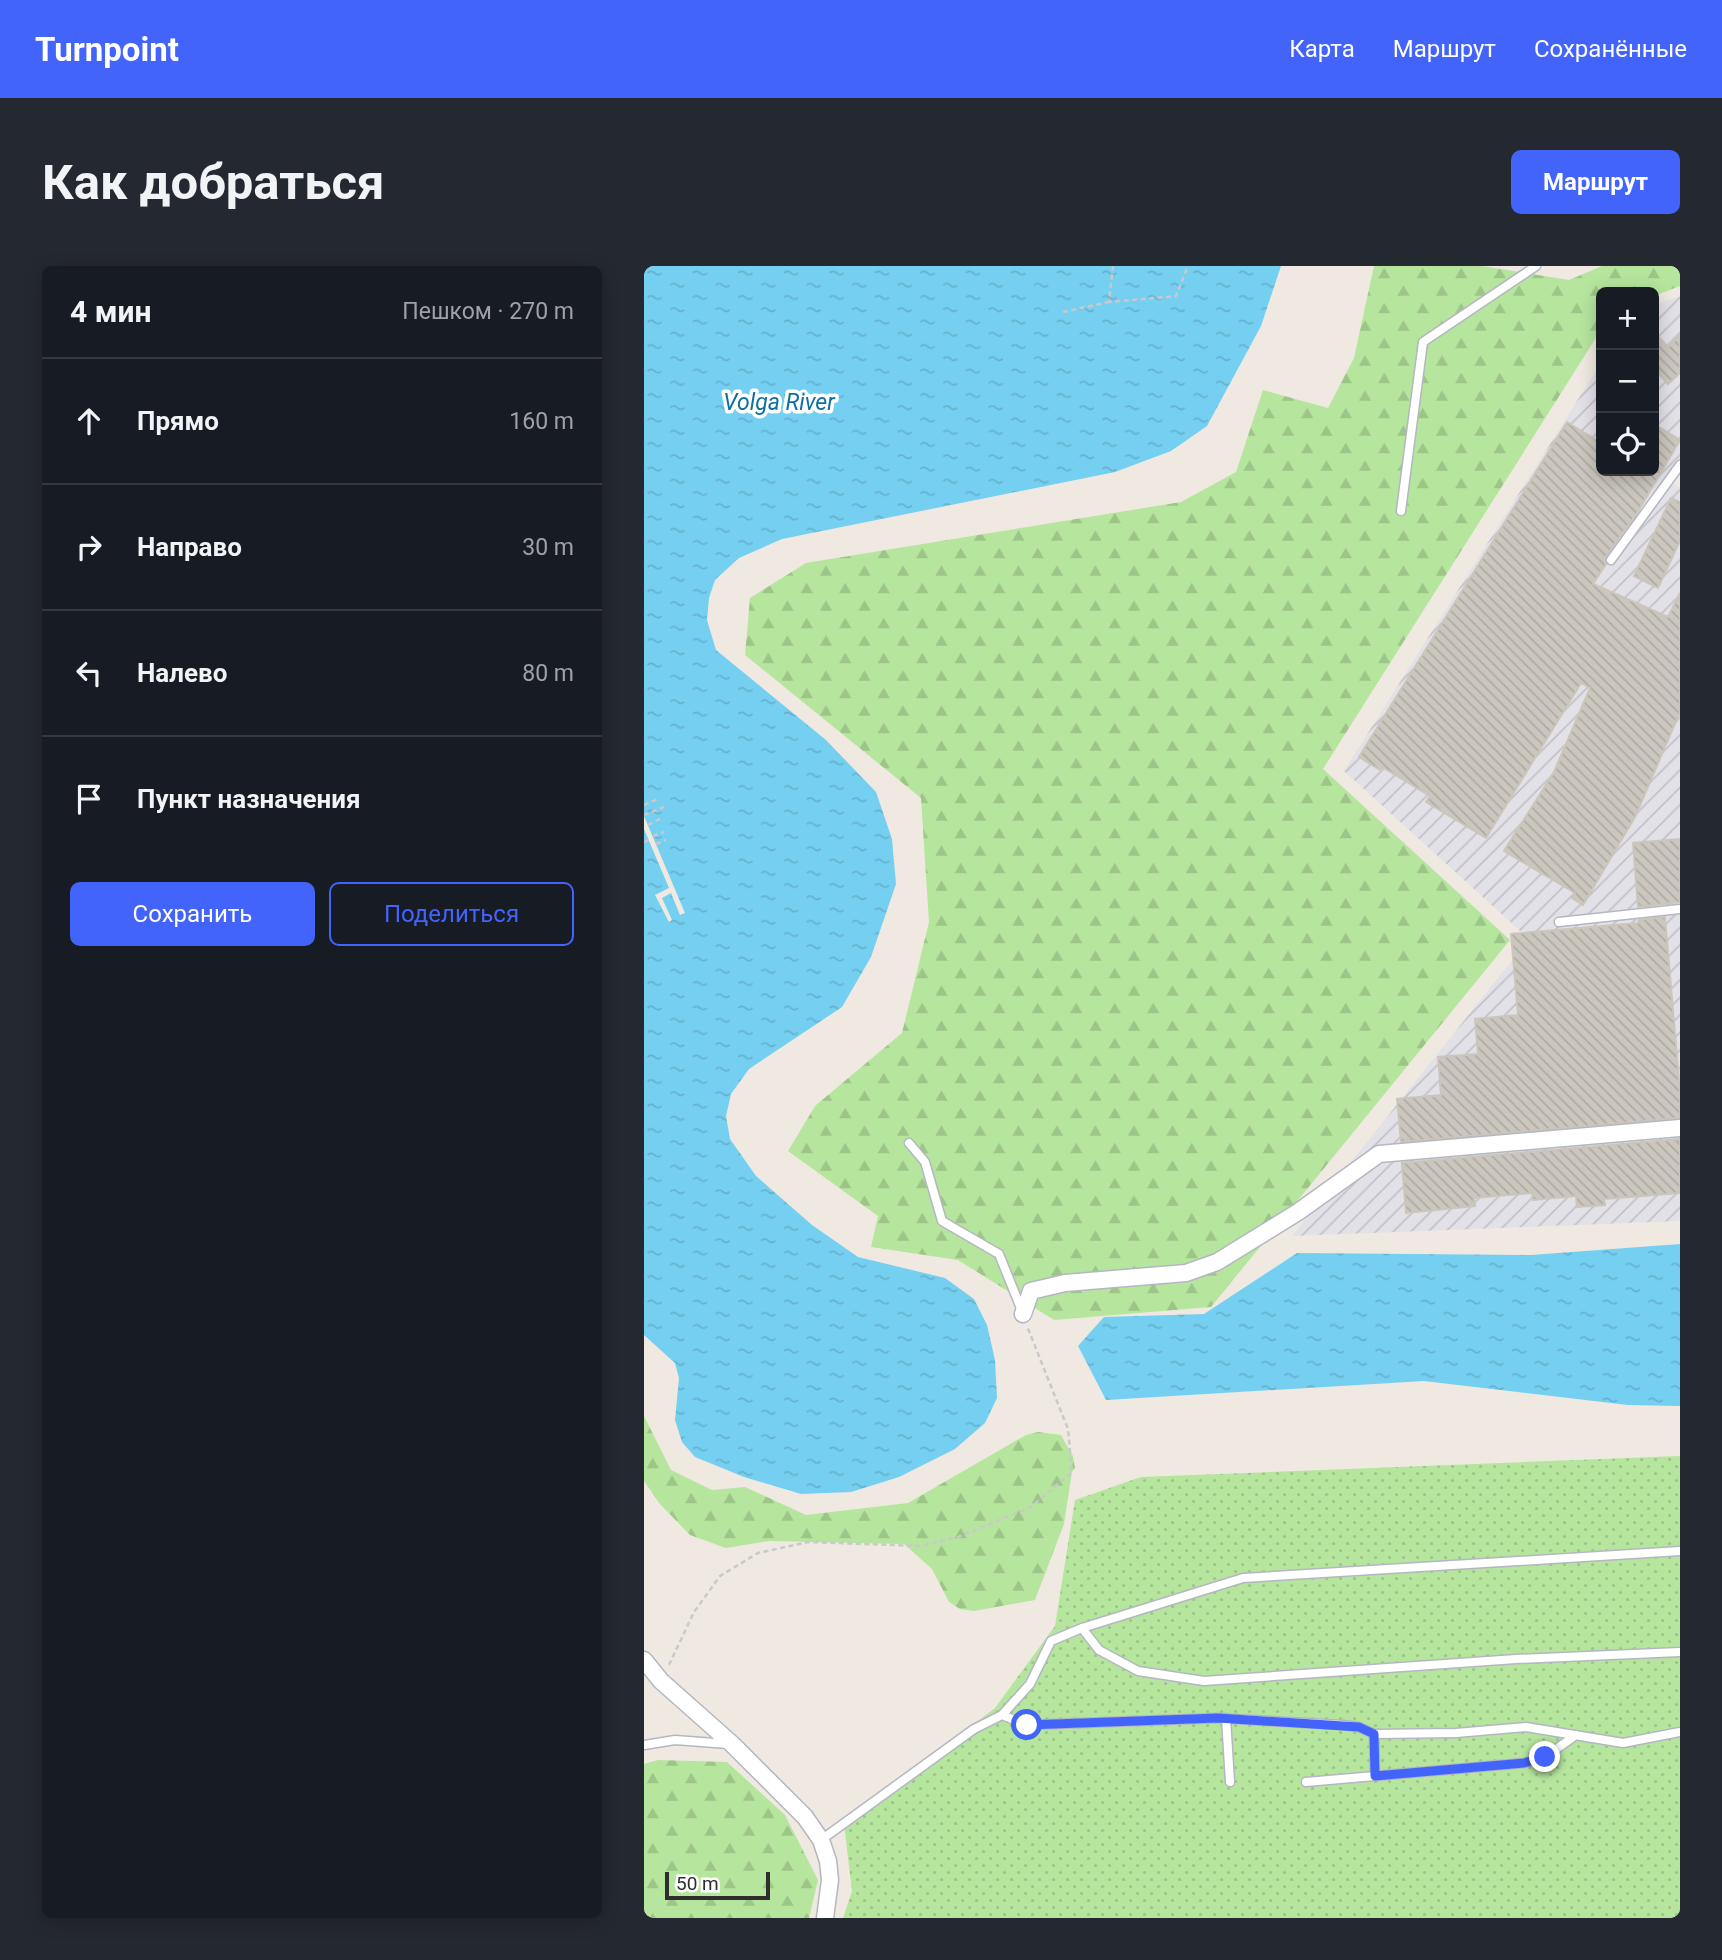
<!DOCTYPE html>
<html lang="ru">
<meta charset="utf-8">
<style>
body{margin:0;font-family:Roboto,sans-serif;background:#242831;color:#f1f3f6}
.controls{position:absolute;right:21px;top:21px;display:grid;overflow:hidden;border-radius:10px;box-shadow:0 4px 18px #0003}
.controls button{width:63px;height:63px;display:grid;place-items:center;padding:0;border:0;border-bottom:2px solid #363941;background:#171b24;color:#f1f3f6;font:35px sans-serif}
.scale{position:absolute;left:21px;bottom:18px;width:105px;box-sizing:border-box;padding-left:7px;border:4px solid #2e2e2e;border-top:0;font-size:19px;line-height:24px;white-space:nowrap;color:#2e2e2e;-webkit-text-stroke:5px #fff;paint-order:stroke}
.stop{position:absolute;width:21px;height:21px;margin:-16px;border:5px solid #4264fb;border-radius:50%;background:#fff}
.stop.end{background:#4264fb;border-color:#fff;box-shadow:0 2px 7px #0008}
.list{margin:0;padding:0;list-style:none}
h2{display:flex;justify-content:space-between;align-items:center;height:91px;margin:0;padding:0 28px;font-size:30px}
h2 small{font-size:23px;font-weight:400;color:#9ea1a6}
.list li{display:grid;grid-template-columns:46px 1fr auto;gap:21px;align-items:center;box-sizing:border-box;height:126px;padding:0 28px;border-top:2px solid #363941}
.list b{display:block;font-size:26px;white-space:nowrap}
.list em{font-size:23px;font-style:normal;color:#9ea1a6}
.actions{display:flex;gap:14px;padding:21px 28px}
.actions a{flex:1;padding:16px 0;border:2px solid #4264fb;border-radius:10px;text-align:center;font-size:24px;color:#4264fb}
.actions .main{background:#4264fb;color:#fff}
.icon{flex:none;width:38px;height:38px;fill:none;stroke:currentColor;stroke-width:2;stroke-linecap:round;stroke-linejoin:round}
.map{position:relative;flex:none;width:1036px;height:1652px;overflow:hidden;border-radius:10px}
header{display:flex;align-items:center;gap:42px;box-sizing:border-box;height:98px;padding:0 35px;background:#4264fb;color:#fff}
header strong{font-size:33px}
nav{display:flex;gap:38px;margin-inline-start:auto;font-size:24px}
.intro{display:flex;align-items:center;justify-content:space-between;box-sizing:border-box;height:168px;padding:0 42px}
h1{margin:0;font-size:49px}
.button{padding:18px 32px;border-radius:10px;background:#4264fb;color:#fff;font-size:24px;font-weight:700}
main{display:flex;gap:42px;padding:0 42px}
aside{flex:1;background:#171b24;border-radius:10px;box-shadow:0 4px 18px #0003}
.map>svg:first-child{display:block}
</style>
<header>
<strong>Turnpoint</strong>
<nav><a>Карта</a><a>Маршрут</a><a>Сохранённые</a></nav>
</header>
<div class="intro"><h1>Как добраться</h1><a class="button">Маршрут</a></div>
<main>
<aside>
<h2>4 мин<small>Пешком · 270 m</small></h2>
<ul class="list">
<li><svg class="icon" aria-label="ahead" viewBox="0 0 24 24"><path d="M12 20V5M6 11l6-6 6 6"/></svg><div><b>Прямо</b></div><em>160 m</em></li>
<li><svg class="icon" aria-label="right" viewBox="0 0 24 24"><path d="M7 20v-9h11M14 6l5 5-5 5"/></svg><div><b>Направо</b></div><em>30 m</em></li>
<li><svg class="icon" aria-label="left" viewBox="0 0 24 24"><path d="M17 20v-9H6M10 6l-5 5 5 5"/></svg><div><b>Налево</b></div><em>80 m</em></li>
<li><svg class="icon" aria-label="arrive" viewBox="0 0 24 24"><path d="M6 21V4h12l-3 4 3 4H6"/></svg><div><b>Пункт назначения</b></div></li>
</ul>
<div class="actions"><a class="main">Сохранить</a><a>Поделиться</a></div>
</aside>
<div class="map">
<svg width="1036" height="1652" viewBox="0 0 1036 1652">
<defs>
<pattern id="industrial-furrows" width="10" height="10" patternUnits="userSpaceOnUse" patternTransform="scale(1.75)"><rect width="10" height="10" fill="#e3e1e8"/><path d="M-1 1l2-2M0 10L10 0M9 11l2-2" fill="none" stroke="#c3c1c7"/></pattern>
<pattern id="forest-firs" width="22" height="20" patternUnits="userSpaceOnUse" patternTransform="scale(1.75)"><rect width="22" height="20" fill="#b6e59e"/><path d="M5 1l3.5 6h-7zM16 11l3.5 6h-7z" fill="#9dc588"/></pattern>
<pattern id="park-dots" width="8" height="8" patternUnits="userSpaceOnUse" patternTransform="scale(1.75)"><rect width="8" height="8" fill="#b6e59e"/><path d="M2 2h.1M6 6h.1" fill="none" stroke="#9dc588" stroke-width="1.8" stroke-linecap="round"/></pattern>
<pattern id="water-ripples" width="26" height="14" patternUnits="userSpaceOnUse" patternTransform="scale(1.75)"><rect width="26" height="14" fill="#75cff0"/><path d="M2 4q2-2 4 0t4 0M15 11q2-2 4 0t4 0" fill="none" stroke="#66b2ce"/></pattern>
<pattern id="building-back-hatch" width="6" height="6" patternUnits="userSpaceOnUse" patternTransform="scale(1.75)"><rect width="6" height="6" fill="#cbc7bf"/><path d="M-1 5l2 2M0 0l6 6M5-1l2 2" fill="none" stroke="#afaba4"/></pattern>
</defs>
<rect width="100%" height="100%" fill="#efe9e1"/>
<path fill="url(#industrial-furrows)" d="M1036,30V204L1026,215L1036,222V955L648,970L885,673L700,505L957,97V205H1010V39Z"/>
<path fill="url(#forest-firs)" d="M730,0H838L925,14L958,0H1036V20L1010,30V26H957V64L679,503L866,674L567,1041L410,1054L314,994L227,981L234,950L144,885L171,840L258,767L285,656L277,532L101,389L106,332L162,297L537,236L592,206L619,124L684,142L710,92Z
M0,1150L27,1204L68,1224L101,1221L162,1249L264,1237L382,1169L394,1166L417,1169L429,1190L431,1202L428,1206L420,1258L391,1334L330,1345L316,1343L305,1336L288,1303L260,1278L125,1275L82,1282L46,1269L16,1238L0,1215Z
M14,1494L83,1496L141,1549L174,1614L165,1652H0V1498Z"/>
<path fill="url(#park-dots)" d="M1036,1190V1652H199L208,1625L200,1558L351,1442L411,1360L431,1234L497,1211Z"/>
<path fill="url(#water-ripples)" d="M0,0H637L617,60L563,160L527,185L471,206L138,273L95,292L71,314L65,332L63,354L72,384L182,474L232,526L248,573L252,618L227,691L198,741L105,803L87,828L82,850L86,873L112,910L168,959L214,991L301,1012L330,1033L343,1059L351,1094L353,1132L341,1157L311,1183L255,1211L207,1226L157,1228L100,1211L51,1191L38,1176L31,1154L35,1112L31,1097L0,1069Z
M1036,978V1140L984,1139L780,1115L462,1134L434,1080L460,1051L560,1048L653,987L887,989Z"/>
<path fill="#efe9e1" d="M0,550L41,647L36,649L27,627L18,632L28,654L25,656L11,629L25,622L0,563Z"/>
<path fill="url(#building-back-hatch)" stroke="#cbc5ba" stroke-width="2" d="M1010,66L1024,81L1036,69V107L1024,118L1010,103Z
M923,156L957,177V205H1010V158L1036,174L993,247L962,290V298L949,318L1024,351L1036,327V446L991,551L939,639L928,632L931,627L860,585L910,506L946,422L937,417L842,572L782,536L786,530L738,501L736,504L715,491Z
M1027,232L1036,236V275L1014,322L990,310Z
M1036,573V636L994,641L989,577Z
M1021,651L1036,826V852L757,876L753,833L797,829L794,791L834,788L831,753L874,749L867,668L994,657L995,654Z
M1036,873V927L960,933L961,939L933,941L932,930L889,934L888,927L830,932L831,940L762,947L758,897Z"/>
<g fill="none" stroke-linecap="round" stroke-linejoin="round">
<g stroke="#b4b7c1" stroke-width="11">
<path id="service" d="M757,245L779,76L892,0
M967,294L1036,199
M915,656L1036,643
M265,877L281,896L298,955L355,988L378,1045
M438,1362L455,1384L494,1405L560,1415L872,1393L1036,1386
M358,1449L383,1459L574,1452L699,1459L715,1461L730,1468L812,1467L882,1461L979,1477L1036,1466
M582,1452L586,1516
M730,1468L731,1510
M0,1479L31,1474L84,1478
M662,1516L880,1497L901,1491L932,1469
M177,1574L330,1463L358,1449L386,1418L407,1375L438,1362L599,1312L1036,1285"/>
</g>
<g stroke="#b4b7c1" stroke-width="19">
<path id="minor" d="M379,1048L387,1025L421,1017L542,1007L573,996L654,946L735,888L1036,862
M0,1394L17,1415L88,1478L161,1551L177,1574L184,1595L186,1614L181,1652"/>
</g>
<path stroke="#c9c9c9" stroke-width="2.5" stroke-dasharray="5 3.5" stroke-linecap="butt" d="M469,0L465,36L532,30L544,0
M419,46L465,36
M0,539L16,532
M0,549L20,541
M4,559L18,552
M9,570L20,566
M0,576L5,574
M12,578L22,574
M25,1399L50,1346L76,1310L114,1287L164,1276L276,1280L314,1271L387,1241L428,1206L424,1163L383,1060"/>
<use href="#service" stroke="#fff" stroke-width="8"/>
<use href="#minor" stroke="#fff" stroke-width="16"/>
</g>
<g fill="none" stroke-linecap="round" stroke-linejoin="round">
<path stroke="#4264fb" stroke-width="9" d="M383,1459L574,1452L715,1461L730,1468L731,1510L880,1497L901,1491"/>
</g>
<g text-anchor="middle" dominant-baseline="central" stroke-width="7" stroke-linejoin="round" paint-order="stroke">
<g font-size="23" font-style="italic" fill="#0d6fa3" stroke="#fff">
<text x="135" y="136">Volga River</text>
</g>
</g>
</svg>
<div class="controls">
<button>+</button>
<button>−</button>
<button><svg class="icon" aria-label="locate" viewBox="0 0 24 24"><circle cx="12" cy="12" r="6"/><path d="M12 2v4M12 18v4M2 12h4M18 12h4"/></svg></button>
</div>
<div class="scale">50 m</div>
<div class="stop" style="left:383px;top:1459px"></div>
<div class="stop end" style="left:901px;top:1491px"></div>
</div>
</main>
